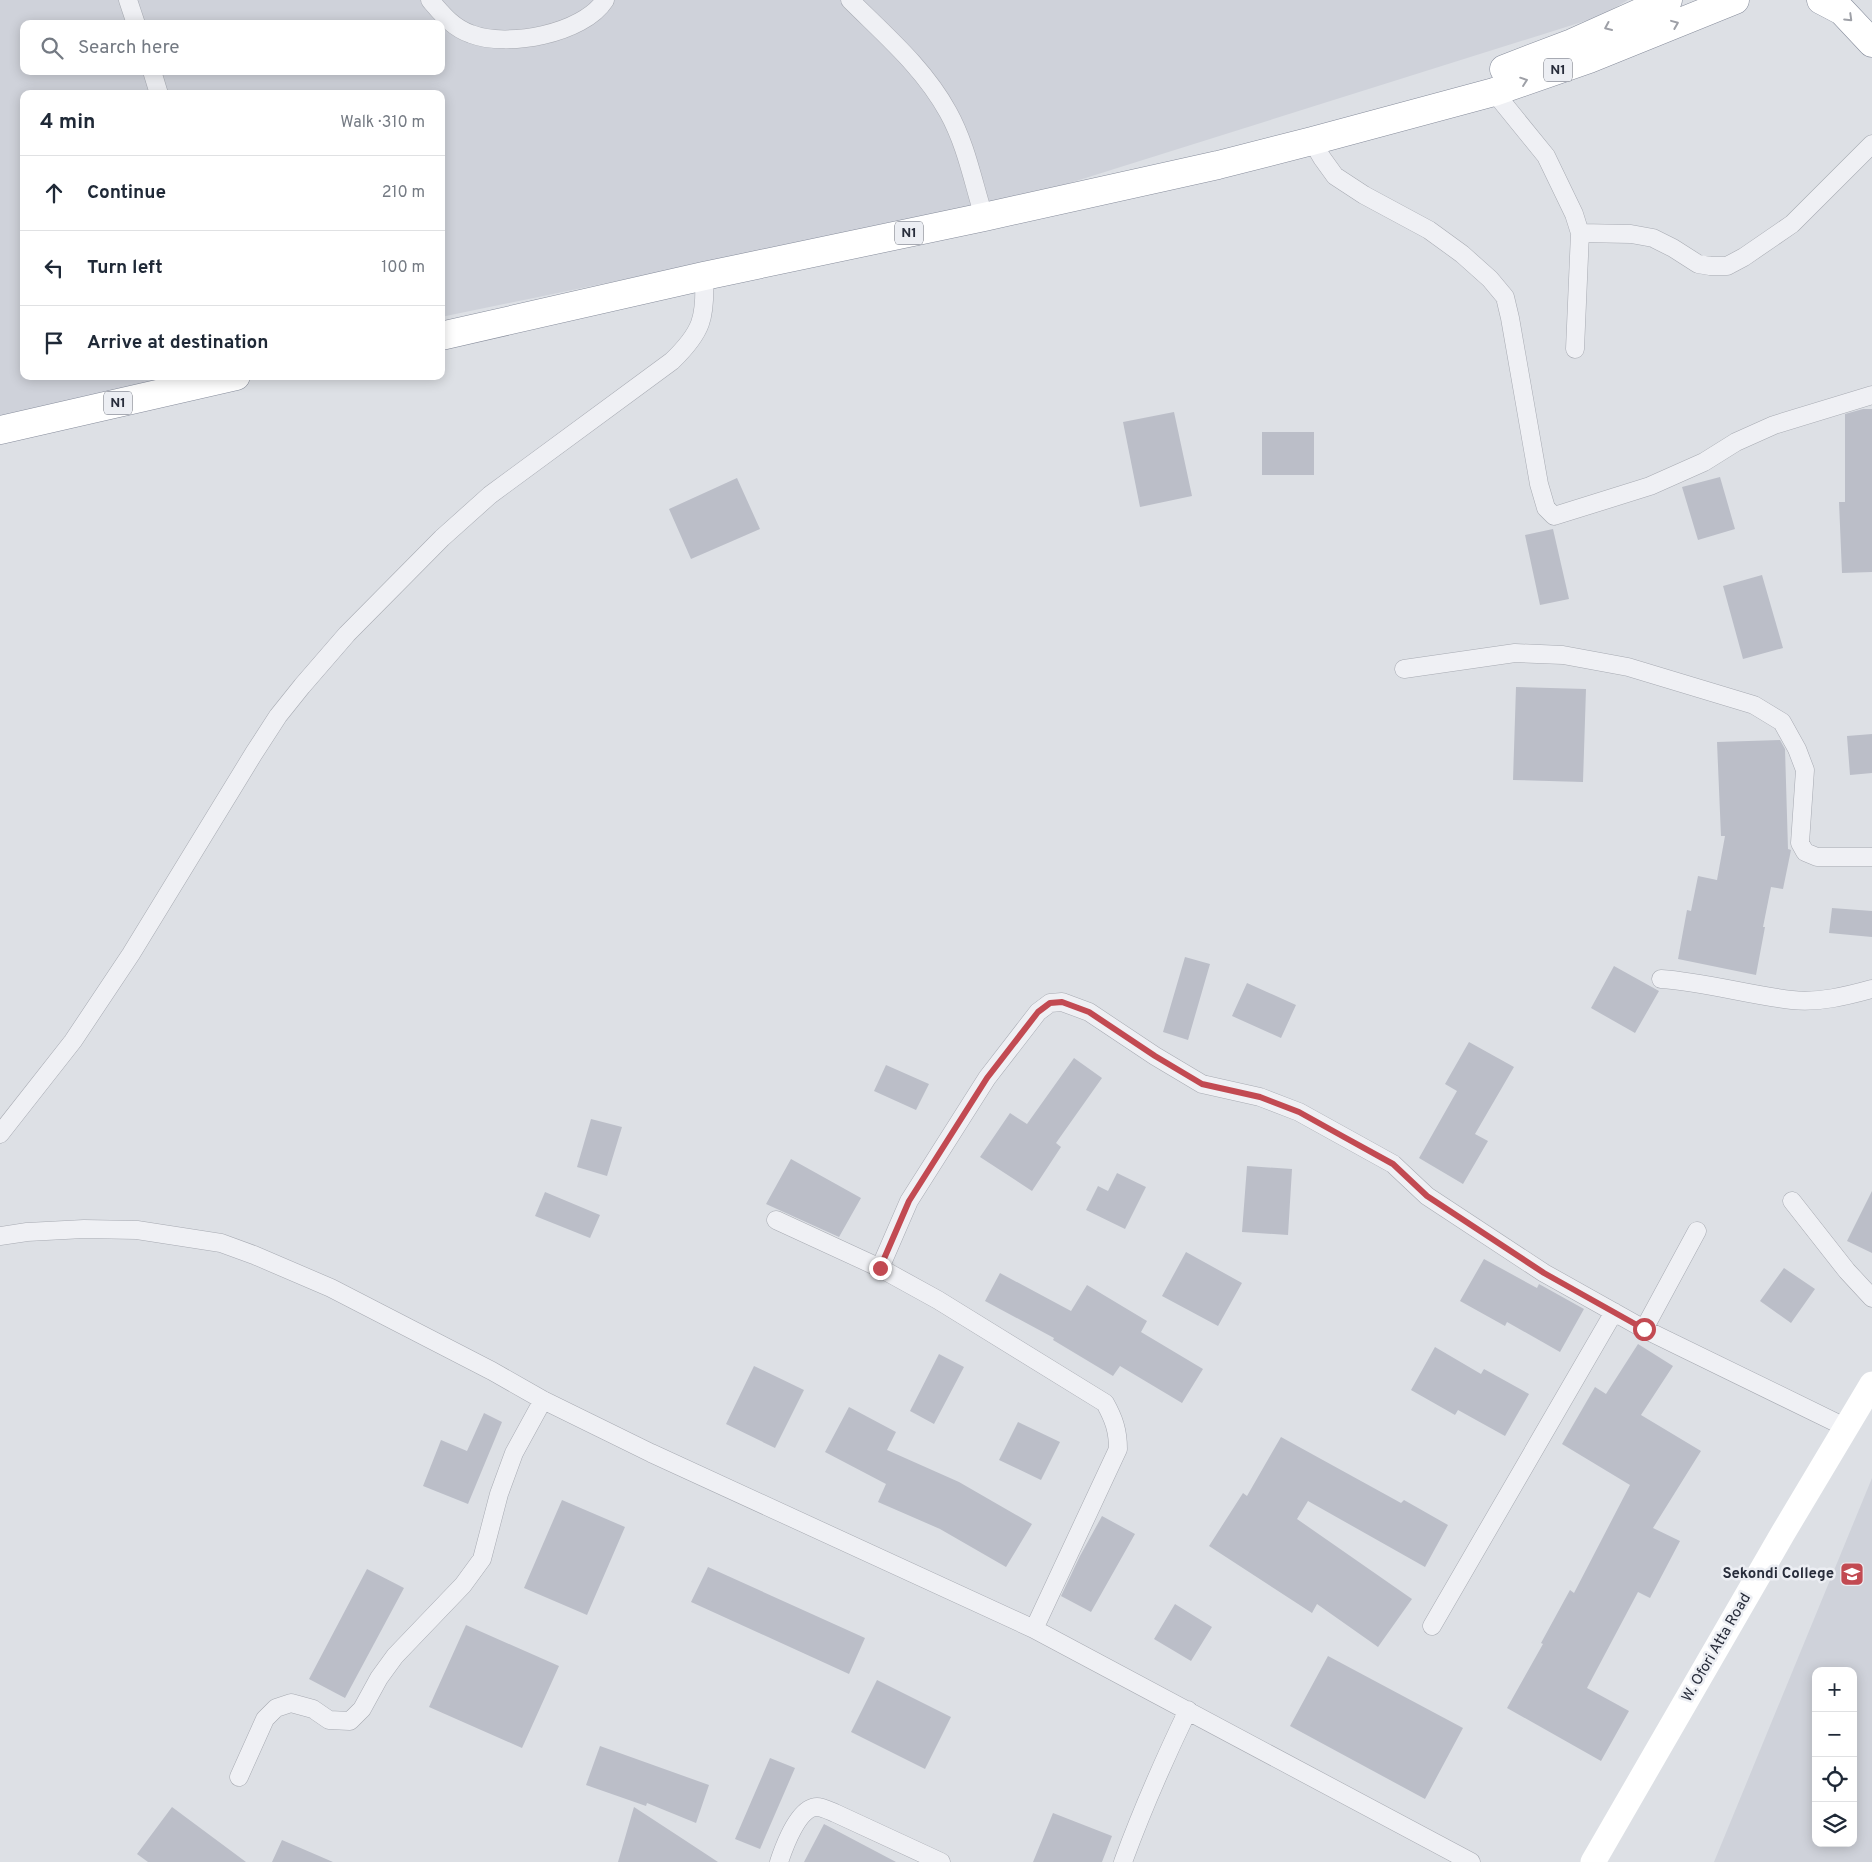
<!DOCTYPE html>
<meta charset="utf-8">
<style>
body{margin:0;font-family:Overpass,sans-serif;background:#f6f6f7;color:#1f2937}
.controls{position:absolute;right:15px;bottom:15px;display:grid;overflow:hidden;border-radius:10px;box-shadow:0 2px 12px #0003}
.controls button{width:45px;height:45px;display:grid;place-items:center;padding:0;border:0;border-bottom:1px solid #e0e1e3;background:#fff;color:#1f2937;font:25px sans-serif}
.stop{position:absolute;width:15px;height:15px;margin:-11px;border:4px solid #c24a52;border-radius:50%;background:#fff}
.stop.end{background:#c24a52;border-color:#fff;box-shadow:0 1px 5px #0008}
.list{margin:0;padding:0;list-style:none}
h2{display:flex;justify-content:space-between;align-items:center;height:65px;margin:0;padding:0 20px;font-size:21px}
h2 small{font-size:16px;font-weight:400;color:#747a83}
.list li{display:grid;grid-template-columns:32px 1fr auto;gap:15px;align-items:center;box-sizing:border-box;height:75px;padding:0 20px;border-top:1px solid #e0e1e3}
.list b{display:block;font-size:19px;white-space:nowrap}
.list em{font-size:16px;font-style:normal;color:#747a83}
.icon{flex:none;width:28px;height:28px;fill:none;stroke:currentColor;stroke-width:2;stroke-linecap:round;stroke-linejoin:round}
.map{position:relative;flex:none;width:1872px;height:1862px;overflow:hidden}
.search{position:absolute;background:#fff;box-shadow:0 2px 12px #0003;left:20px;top:20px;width:425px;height:55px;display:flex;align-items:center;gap:12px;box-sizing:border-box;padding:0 18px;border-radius:10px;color:#747a83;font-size:19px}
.panel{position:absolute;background:#fff;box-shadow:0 2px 12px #0003;left:20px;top:90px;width:425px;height:290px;border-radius:10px}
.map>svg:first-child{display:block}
</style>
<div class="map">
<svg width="1872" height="1862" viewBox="0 0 1872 1862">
<rect width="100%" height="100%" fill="#dde0e5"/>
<path fill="#cfd2da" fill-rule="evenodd" d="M0,0H1628L1601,16L1025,197L441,317V94H24V376H178L0,420ZM24,24H441V71H24Z
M1872,1478V1862H1714ZM1816,1671H1853V1843H1816Z"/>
<path fill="#bbbec8" d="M1863,409H1872V572L1842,573L1839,502H1845V414Z
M1174,412L1192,496L1140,507L1123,422Z
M1262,432H1314V475H1262Z
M1720,477L1735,529L1698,540L1682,487Z
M737,478L760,529L691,559L669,509Z
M1553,529L1569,599L1540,605L1525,535Z
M1762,575L1783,648L1743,659L1723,586Z
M1516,687L1586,689L1583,782L1513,780Z
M1872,734V773L1850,775L1847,736Z
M1780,740L1785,749L1788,849L1791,850L1783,889L1771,887L1763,927H1765L1756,975L1678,959L1687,910L1691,911L1698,876L1717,880L1725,836H1721L1717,742Z
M1832,908L1872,911V937L1829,933Z
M1185,957L1210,964L1188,1040L1163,1032Z
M1614,966L1659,991L1635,1033L1591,1008Z
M1247,983L1296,1005L1281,1038L1232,1016Z
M1469,1042L1514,1067L1475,1134L1488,1141L1463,1184L1419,1158L1457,1091L1445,1084Z
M1074,1058L1102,1078L1056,1143L1061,1147L1032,1191L980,1157L1010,1113L1027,1124Z
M886,1065L929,1084L916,1110L874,1091Z
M591,1119L622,1127L607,1176L577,1167Z
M791,1159L861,1198L839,1237L766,1204Z
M1247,1166L1292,1169L1288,1235L1242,1232Z
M1117,1173L1146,1187L1125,1229L1086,1210L1098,1186L1108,1191Z
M1872,1191V1253L1847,1241Z
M545,1192L600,1215L590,1238L535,1216Z
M1186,1252L1242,1283L1218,1326L1162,1296Z
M1484,1259L1537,1288L1539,1284L1584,1309L1560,1352L1507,1322L1505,1326L1460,1301Z
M1784,1268L1815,1289L1791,1323L1760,1301Z
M1000,1273L1071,1311L1087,1285L1147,1321L1141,1332L1203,1369L1182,1403L1120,1366L1113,1376L1053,1340L1054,1338L985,1301Z
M1638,1344L1673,1366L1641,1415L1701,1451L1653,1528L1680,1541L1650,1598L1638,1592L1587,1688L1629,1711L1601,1761L1507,1708L1543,1644L1541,1643L1570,1590L1574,1593L1630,1485L1562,1444L1595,1387L1606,1394Z
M1435,1347L1481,1374L1484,1369L1529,1394L1505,1436L1458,1410L1455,1415L1411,1390Z
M939,1354L964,1367L934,1424L910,1411Z
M754,1366L804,1390L775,1448L726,1424Z
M849,1407L896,1432L887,1450L959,1482L1032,1524L1006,1567L940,1529L878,1502L886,1484L825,1452Z
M484,1413L502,1422L468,1504L423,1486L441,1440L467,1451Z
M1018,1422L1060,1442L1041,1480L999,1460Z
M1281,1437L1401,1503L1404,1500L1448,1525L1425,1567L1308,1501L1297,1519L1412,1599L1378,1647L1317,1604L1312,1613L1209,1546L1243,1493L1247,1496Z
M562,1500L625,1527L587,1615L524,1588Z
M1102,1516L1135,1534L1091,1612L1061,1596L1080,1556Z
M708,1567L865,1638L849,1674L691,1602Z
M367,1569L404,1588L345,1698L309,1679Z
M1175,1604L1212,1627L1191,1661L1154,1639Z
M466,1625L559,1666L522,1748L429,1707Z
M1328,1656L1463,1728L1425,1799L1290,1726Z
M877,1680L951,1717L925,1769L851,1732Z
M600,1746L709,1785L696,1823L647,1803L646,1806L586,1785Z
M770,1758L795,1768L760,1849L735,1839Z
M172,1807L246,1862H148L137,1854Z
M634,1807L683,1839L718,1862H618Z
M1053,1813L1112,1836L1102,1862H1033Z
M824,1824L896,1862H804Z
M282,1840L333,1862H272Z"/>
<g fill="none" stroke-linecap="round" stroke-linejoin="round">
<g stroke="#a7aab2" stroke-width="19">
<path id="street" d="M128,0L136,24
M430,0C442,14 453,28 471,34C507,48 583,34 605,0
M850,0C885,35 924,68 948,112C966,144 973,182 984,217
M152,71L159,94
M1494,92L1546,156L1574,214L1580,233L1575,349
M1312,141L1322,158L1335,176L1364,195L1429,230L1462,254L1490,279L1505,297L1510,318L1539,484L1546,508L1554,516L1650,486L1704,462L1736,442L1774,425L1872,395
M1580,233L1631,234L1653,238L1673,248L1698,264L1710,266H1727L1744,257L1792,224L1872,144
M1404,669L1515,653L1563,655L1628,667L1754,705L1782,722L1797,749L1805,770L1800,843L1805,852L1817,857H1872
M1661,979C1705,982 1748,995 1792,1000C1818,1003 1847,996 1872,989
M0,1134L73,1041L131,954L254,753L278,716L302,686L347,634L442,538L490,495L672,361C702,332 706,318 704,276
M1792,1201L1847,1271L1872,1298
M776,1220L880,1268L938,1300L1105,1403C1114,1419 1118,1431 1118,1449L1034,1629
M0,1236L27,1232L84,1229L137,1230L221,1243L254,1255L331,1288L492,1371L543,1400L651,1453L1034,1629L1471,1862
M880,1268L909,1201L987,1078L1038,1012L1050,1003L1062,1002L1089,1012L1155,1056L1202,1084L1260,1097L1299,1112L1393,1164L1427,1196L1544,1273L1644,1329L1847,1428
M1644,1329L1697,1231
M1432,1626L1614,1312
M239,1777L265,1719L276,1708L291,1703L313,1709L329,1720L350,1721L362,1709L379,1678L395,1656L463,1585L482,1559L499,1494L514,1453L543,1400
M779,1862C784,1847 798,1807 817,1807C822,1807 830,1811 835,1813L941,1862
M1123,1862C1142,1810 1164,1760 1188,1710"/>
</g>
<g stroke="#868c9b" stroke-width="29">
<path id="highway" d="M1821,0L1842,11L1872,43
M1504,69L1572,43L1668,0
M441,336L704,276L984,217L1218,165L1312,141L1494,92L1589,59L1735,0
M0,430L236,376"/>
</g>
<use href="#street" stroke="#eff0f4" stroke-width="18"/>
<path stroke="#fff" stroke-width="25" d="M1593,1862L1783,1533L1872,1384"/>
<use href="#highway" stroke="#fff" stroke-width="28"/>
</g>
<defs><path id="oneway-chevron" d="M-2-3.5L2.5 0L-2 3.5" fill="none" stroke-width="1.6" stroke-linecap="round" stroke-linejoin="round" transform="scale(1.25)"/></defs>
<g stroke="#9ea0a7">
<use href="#oneway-chevron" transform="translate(1849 18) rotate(44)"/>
<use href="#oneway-chevron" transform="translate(1675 24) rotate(-22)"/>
<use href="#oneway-chevron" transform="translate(1608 27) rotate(156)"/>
<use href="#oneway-chevron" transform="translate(1524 81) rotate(-19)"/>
</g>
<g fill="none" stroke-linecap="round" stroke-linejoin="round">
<path stroke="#c24a52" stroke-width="6" d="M880,1268L909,1201L987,1078L1038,1012L1050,1003L1062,1002L1089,1012L1155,1056L1202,1084L1260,1097L1299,1112L1344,1137L1393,1164L1427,1196L1544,1273L1644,1329"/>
</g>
<defs>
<g id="school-square" transform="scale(1.25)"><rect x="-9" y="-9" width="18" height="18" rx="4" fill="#c24a52" stroke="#eceef3"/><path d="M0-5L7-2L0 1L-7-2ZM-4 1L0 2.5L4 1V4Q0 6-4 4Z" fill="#fff"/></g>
</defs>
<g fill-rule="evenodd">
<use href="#school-square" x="1852" y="1574"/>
</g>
<g text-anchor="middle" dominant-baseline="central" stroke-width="5" stroke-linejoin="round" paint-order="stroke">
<g fill="#eceef3" stroke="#636772" stroke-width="1">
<rect x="1544" y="58.5" width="28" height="23" rx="4"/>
<rect x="895" y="221.5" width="28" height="23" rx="4"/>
<rect x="104" y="391.5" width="28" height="23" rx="4"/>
</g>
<g font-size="14" font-weight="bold" fill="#282d3b">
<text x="1558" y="70">N1</text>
<text x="909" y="233">N1</text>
<text x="118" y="403">N1</text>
</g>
<g font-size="15" font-weight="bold" fill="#282d3b" stroke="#eceef3" text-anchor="end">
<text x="1834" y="1574">Sekondi College</text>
</g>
<g font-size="15" fill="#282d3b" stroke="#eceef3">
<text transform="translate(1717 1648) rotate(-60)">W. Ofori Atta Road</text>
</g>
</g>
</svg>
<div class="controls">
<button>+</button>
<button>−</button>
<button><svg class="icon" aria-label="locate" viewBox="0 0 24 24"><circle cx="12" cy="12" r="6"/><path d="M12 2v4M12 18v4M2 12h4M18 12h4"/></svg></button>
<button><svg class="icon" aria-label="layers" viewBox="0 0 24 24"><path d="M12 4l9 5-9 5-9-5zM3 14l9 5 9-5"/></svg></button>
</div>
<div class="stop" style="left:1644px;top:1329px"></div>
<div class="stop end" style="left:880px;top:1268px"></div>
<div class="search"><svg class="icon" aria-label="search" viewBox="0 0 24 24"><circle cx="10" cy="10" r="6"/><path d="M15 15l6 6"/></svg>Search here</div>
<section class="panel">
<h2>4 min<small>Walk · 310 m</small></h2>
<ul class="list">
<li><svg class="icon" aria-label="ahead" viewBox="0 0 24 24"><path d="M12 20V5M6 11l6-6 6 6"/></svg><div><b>Continue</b></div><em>210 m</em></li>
<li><svg class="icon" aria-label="left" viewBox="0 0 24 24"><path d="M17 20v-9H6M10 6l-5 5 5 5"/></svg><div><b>Turn left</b></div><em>100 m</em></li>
<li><svg class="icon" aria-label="arrive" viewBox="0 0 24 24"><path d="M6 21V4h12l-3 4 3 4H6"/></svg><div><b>Arrive at destination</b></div></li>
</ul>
</section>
</div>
